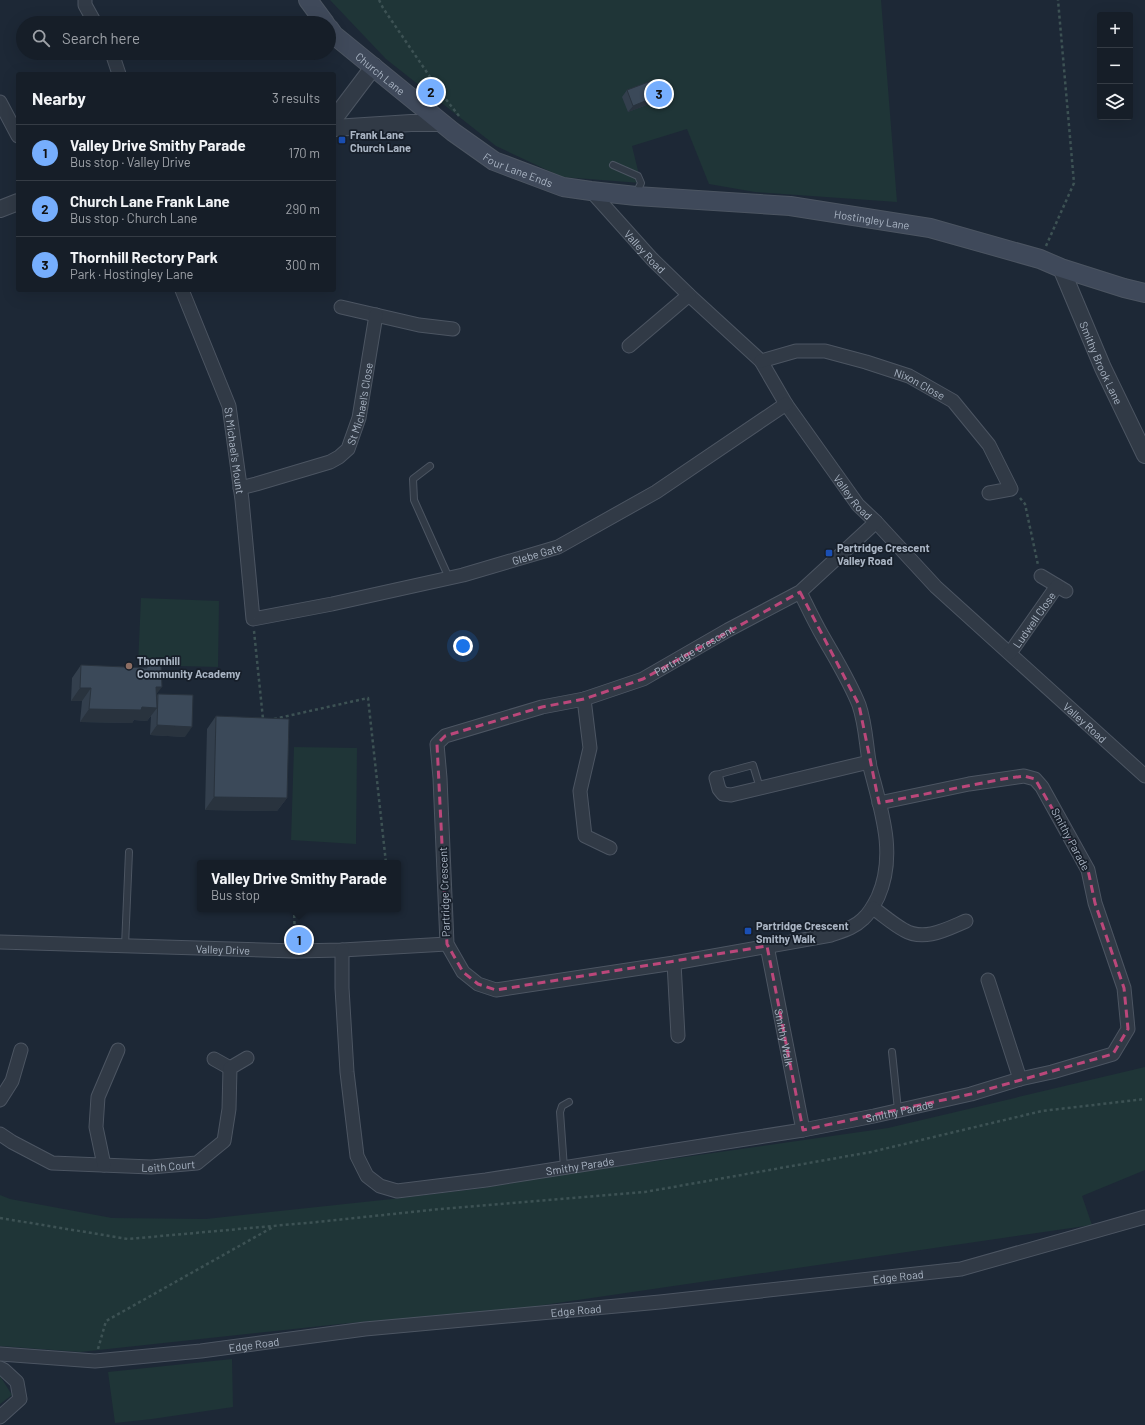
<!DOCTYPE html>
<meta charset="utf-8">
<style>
body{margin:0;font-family:Barlow,sans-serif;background:#232b34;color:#f1f3f6}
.controls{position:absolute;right:12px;top:12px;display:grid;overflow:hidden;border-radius:4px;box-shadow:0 4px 16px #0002}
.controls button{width:36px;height:36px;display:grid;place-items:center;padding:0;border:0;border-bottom:1px solid #353c45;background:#161e28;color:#f1f3f6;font:20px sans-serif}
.you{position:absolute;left:463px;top:646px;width:14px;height:14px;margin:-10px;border:3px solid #fff;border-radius:50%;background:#1a73e8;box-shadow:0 0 0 6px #1a73e833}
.badge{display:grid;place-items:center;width:26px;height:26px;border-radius:50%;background:#76aefd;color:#111;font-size:13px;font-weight:700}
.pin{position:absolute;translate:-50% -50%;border:2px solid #fff;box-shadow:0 1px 4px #0006}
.popup{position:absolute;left:197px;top:860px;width:204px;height:52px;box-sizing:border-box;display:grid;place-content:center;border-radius:4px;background:#161e28;filter:drop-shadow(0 1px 3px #0005);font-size:13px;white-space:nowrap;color:#9ea2a8}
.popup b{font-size:15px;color:#f1f3f6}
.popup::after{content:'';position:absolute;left:50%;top:100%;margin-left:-8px;border:8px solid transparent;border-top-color:#161e28}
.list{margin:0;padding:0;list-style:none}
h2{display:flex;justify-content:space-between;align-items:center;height:52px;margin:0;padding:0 16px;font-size:17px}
h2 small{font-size:13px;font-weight:400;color:#9ea2a8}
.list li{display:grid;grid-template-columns:26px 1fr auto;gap:12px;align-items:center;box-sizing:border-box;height:56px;padding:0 16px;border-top:1px solid #353c45}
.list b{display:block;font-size:15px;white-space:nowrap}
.list p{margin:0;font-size:13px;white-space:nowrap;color:#9ea2a8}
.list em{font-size:13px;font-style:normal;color:#9ea2a8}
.icon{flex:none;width:22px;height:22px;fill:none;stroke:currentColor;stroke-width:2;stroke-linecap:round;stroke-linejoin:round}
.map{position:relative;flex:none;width:1145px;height:1425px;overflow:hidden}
.search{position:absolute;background:#161e28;box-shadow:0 4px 16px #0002;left:16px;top:16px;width:320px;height:44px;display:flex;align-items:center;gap:10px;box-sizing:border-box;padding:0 14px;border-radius:22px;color:#9ea2a8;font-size:15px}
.panel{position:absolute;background:#161e28;box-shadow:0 4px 16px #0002;left:16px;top:72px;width:320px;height:220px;border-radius:4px}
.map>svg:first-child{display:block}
</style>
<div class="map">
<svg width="1145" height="1425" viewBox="0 0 1145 1425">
<rect width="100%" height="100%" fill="#1d2836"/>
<path fill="#1f3537" d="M330,0H881L897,202L755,192L709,184L687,129L632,146L641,183L562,177L496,146L386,59Z
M141,598L219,601L218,667L138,665Z
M294,747L357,748L356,844L291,840Z
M1145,1067V1170L1082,1196L1092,1225L530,1307L340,1324L80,1352L0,1346V1195L10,1199L112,1218L206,1219L392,1199L483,1188L565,1174L888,1128Z
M232,1359L233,1407L152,1419L115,1423L108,1372Z
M0,1376L12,1395L0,1404Z"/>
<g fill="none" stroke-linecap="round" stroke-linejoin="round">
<g stroke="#4c5562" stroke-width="8">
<path id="service" d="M613,165L638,176L641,183L636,194
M430,466L413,479L414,500L449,578
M716,777V775L753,765L760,788
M125,946L129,852
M892,1052L898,1110
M564,1168L560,1112L562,1106L569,1102"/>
</g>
<g stroke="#4c5562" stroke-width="15">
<g id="minor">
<path d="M85,0V5L95,23"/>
<path d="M112,53L119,74"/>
<path d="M0,102L18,136"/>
<path id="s1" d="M591,191L652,259L689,295L761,361L786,404L858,505L876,522L936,587L1145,776"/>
<path id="s2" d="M182,290L229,406L242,500L253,619L332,604L463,575L558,547L656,492L786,404"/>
<path d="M341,307L419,325L453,329"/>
<path d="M629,346L689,295"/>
<path id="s3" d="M761,361L796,351H825L866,362L909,376L953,401L989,445L1011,489L989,493"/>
<path id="s4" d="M240,488L256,484L330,462L339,457L348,449L359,418L376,315"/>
<path d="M1041,576L1066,591"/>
<path id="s5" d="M800,592C807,606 814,621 822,635C835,658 849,680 859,705C866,725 866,746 870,767C881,810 897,854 878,897C874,905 870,913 863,919C854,928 842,931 831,935L674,963L496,990L478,984L463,972L447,944L440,778L437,744L445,736L542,707L584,699L643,679L728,630L800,592L876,522"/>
<path id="s6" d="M1010,653L1057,586"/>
<path d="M584,699L590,748L580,791L585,836L610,848"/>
<path d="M716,778L719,789L723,794L731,795L869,762"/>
<path d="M873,908C883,915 893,924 904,930C924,942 947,929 966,921"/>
<path id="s7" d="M0,942L295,951L342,950L447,944"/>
<path id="s8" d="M767,946L803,1130"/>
<path id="s9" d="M342,950V988L347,1072L357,1156L367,1176L380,1186L397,1191L486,1180L803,1130L874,1116L971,1094L1020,1079L1052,1072L1113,1054L1128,1029L1124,988L1095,903L1088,870L1042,787L1035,779L1024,776L969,784L879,803"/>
<path d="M674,963L678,1036"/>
<path d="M988,980L1020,1079"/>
<path d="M214,1059L230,1068"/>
<path d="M0,1100L12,1081L21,1050"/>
<path id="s10" d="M0,1134L12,1142L52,1163L151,1167L197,1163L224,1141L229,1109L230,1068L247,1058"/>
<path d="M104,1165L96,1127L98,1097L118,1050"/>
<path id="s11" d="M0,1354L95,1361L201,1351L365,1329L660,1302L961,1269L1145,1217"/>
<path d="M0,1368L4,1370L17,1382L20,1399L0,1417"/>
</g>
</g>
<g stroke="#4c5562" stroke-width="18">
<g id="tertiary">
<path d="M334,119L374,66"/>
<path d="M334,128L411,123H442"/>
<path d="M0,209L18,202"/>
<path id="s12" d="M1061,268L1103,368L1145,455"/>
</g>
</g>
<g stroke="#4c5562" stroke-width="20">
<g id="secondary">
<path d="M308,0L325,23"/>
<path id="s13" d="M329,28L334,35L453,132L494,161L563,187L591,191L636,196L790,206L930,228L1040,259L1061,268L1124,288L1145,293"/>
</g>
</g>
<path stroke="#3d5254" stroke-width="2.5" stroke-dasharray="3 3" stroke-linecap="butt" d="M379,0L383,8L441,93L459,116
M1046,246L1074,183L1058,0
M1020,498L1025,504L1038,565
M254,631L263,719
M274,719L368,698L386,863
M294,909L295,940
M0,1218L128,1239L317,1222L440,1209L645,1192L871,1152L1042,1111L1145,1099
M98,1349L106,1321L273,1227"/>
<use href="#service" stroke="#313a46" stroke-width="6"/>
<use href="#minor" stroke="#313a46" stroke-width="13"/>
<use href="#tertiary" stroke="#313a46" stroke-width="16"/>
<use href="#secondary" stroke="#3f495a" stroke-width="18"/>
</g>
<path fill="#333f4d" d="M627,90L652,103L628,112L622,97Z
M81,665L145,668L147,665L156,695V697L158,694L185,737L150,735L151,716L147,721L134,720L132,723L80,722L82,701H71L72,678Z
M216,716L287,798L277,811L205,810L207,729Z"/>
<path fill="#29333e" d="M657,96L652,103L628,112L633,106Z
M156,687H162L152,700Z
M80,688H91L82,701H71Z
M142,707L157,708L147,721L134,720L132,723L80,722L89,709Z
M157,725L192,727L185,737L150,735Z
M214,797L287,798L277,811L205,810Z"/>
<path fill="#3b4959" stroke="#29333e" d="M651,81L657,96L633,106L627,90Z
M81,665L147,668V665H161L162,687H156L157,708L142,707L141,710L89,709L91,688H80Z
M158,694L193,695L192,727L157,725Z
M216,716L289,719L287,798L214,797Z"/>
<path fill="none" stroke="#bb477a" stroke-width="3" stroke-dasharray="8 5" stroke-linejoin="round" d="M800,592L859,705L879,803L1003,779L1024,776L1035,779L1088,870L1095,903L1124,988L1128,1029L1113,1054L971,1094L803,1130L767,946L496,990L478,984L463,972L447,944L437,744L445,736L542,707L584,699L643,679Z"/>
<g fill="#1a4fb4" stroke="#171f2a" stroke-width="1.5">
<rect x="338" y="136" width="8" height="8" rx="2"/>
<rect x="825" y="549" width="8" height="8" rx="2"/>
<rect x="744" y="927" width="8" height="8" rx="2"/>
</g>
<circle fill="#8d6e63" stroke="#171f2a" stroke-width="1.5" cx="129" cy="666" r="4"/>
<g text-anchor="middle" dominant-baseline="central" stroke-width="3.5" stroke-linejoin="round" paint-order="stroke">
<g font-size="11" fill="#aab5c4" stroke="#171f2a">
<text stroke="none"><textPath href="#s13" startOffset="69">Church Lane</textPath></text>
<text stroke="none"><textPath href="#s13" startOffset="238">Four Lane Ends</textPath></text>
<text stroke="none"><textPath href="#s13" startOffset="597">Hostingley Lane</textPath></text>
<text stroke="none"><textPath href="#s1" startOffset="81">Valley Road</textPath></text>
<text stroke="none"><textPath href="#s12" startOffset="103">Smithy Brook Lane</textPath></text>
<text stroke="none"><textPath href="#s3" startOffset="166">Nixon Close</textPath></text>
<text stroke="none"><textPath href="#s4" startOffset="163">St Michael's Close</textPath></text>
<text stroke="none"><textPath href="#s2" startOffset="170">St Michael's Mount</textPath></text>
<text stroke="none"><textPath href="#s1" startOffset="405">Valley Road</textPath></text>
<text stroke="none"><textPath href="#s2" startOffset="631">Glebe Gate</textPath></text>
<text stroke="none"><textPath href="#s6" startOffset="41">Ludwell Close</textPath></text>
<text stroke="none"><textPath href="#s5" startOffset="1273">Partridge Crescent</textPath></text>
<text stroke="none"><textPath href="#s1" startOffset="729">Valley Road</textPath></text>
<text transform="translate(1071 839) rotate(62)">Smithy Parade</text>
<text transform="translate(444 892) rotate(-92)">Partridge Crescent</text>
<text stroke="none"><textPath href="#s7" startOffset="223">Valley Drive</textPath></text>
<text stroke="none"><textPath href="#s8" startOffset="93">Smithy Walk</textPath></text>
<text stroke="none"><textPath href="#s9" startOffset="772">Smithy Parade</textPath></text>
<text stroke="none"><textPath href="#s10" startOffset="176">Leith Court</textPath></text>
<text stroke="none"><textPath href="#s9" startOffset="448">Smithy Parade</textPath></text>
<text stroke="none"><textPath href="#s11" startOffset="903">Edge Road</textPath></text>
<text stroke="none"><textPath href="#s11" startOffset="579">Edge Road</textPath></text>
<text stroke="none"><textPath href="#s11" startOffset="255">Edge Road</textPath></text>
</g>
<g font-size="11" font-weight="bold" fill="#aab5c4" stroke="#171f2a" text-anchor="start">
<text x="350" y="134">Frank Lane<tspan x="350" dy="13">Church Lane</tspan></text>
<text x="837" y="547">Partridge Crescent<tspan x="837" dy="13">Valley Road</tspan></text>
<text x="137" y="660">Thornhill<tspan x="137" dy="13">Community Academy</tspan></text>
<text x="756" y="925">Partridge Crescent<tspan x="756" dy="13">Smithy Walk</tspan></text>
</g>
</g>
</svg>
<div class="controls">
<button>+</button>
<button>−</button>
<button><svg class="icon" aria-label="layers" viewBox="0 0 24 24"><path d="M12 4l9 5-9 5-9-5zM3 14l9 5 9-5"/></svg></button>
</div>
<div class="you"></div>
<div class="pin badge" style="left:299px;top:940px">1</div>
<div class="popup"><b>Valley Drive Smithy Parade</b>Bus stop</div>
<div class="pin badge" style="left:431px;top:92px">2</div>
<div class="pin badge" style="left:659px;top:94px">3</div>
<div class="search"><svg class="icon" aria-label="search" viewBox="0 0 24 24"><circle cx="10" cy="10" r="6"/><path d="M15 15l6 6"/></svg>Search here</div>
<section class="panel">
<h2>Nearby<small>3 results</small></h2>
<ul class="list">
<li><span class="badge">1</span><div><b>Valley Drive Smithy Parade</b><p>Bus stop · Valley Drive</p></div><em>170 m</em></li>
<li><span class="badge">2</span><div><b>Church Lane Frank Lane</b><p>Bus stop · Church Lane</p></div><em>290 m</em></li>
<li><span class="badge">3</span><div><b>Thornhill Rectory Park</b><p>Park · Hostingley Lane</p></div><em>300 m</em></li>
</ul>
</section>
</div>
